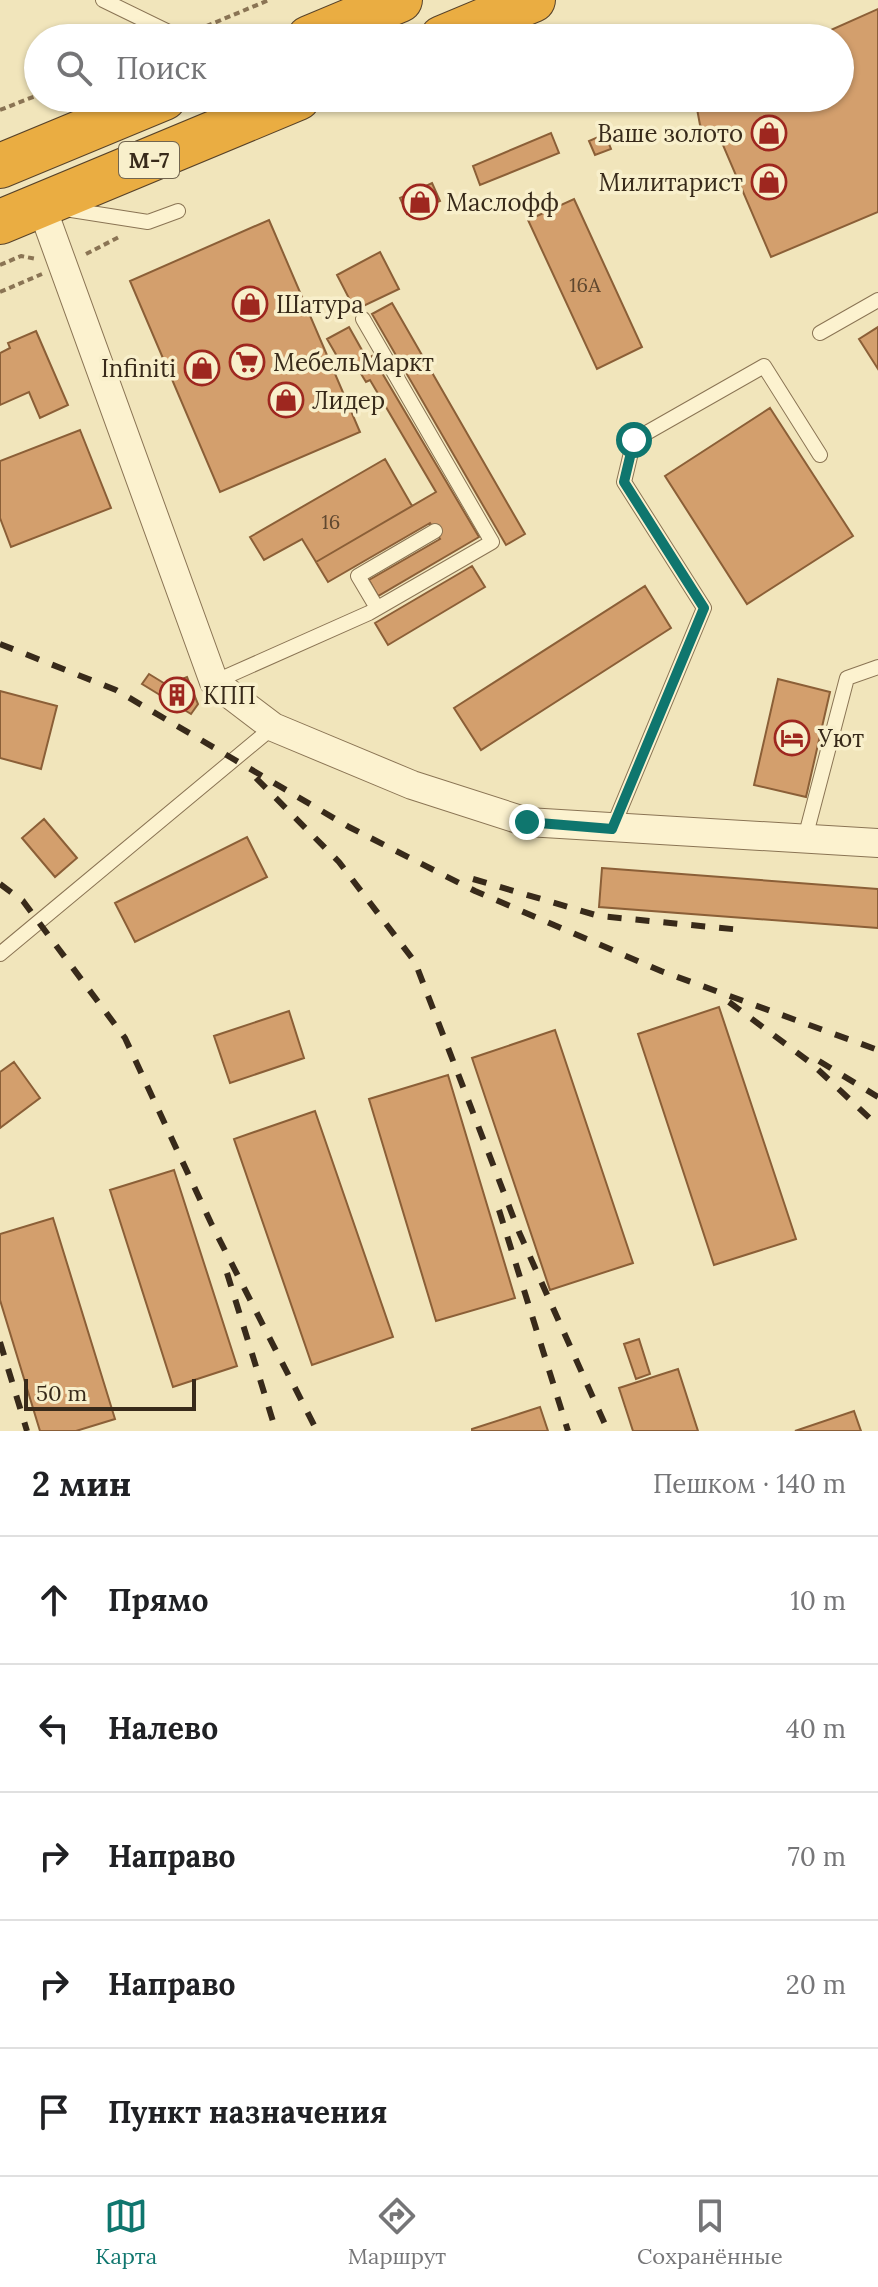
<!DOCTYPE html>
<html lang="ru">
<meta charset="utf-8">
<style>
body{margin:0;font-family:Lora,serif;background:#f2f2f2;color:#202124}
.scale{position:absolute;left:24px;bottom:20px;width:172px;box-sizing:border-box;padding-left:8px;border:4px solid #382a1a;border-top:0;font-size:22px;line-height:28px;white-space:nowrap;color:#382a1a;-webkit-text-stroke:6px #f8efcb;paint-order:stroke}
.stop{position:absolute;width:24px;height:24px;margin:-18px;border:6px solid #0f766e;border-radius:50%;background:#fff}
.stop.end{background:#0f766e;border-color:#fff;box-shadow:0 2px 8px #0008}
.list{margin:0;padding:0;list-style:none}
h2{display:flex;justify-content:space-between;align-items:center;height:104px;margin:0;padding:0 32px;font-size:34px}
h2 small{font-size:26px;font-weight:400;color:#757577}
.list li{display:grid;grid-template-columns:52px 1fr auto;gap:24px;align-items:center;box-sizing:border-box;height:128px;padding:0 32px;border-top:2px solid #e0e0e0}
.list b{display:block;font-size:30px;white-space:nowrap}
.list em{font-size:26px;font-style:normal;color:#757577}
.icon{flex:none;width:44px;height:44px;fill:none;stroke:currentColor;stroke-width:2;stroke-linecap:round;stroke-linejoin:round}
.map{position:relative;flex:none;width:878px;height:1431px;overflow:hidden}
.search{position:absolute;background:#fff;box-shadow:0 2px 6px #0004;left:24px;right:24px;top:24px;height:88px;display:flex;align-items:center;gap:20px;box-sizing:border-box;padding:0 28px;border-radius:44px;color:#757577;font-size:30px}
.sheet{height:744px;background:#fff}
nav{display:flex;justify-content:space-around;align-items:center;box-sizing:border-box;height:112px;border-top:2px solid #e0e0e0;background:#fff;font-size:22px;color:#757577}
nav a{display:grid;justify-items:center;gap:4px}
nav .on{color:#0f766e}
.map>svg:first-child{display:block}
</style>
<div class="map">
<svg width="878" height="1431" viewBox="0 0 878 1431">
<rect width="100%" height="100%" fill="#f1e5bb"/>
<path fill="#d39f6d" stroke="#8b5f37" stroke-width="2" d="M878,9V212L771,257L723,145L700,125L695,98H840V38H813Z
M551,133L559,153L480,185L473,166Z
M605,134L611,149L595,155L589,141Z
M432,183L440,201L407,214L400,198Z
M574,199L642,347L597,369L528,220Z
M269,220L360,432L220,492L130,281Z
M380,252L399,289L355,310L337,275Z
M392,303L525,534L506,545L372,314Z
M349,327L367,359L372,356L479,537L378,596L369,580L440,539L430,523L328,582L316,562L436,492L370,380L366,382L355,364L345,370L327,339Z
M878,327V369L859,339Z
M36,331L68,405L40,418L29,392L0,405V353L10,348L8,343Z
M770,408L853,536L747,604L665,476Z
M80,430L111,508L11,547L0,518V461Z
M385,459L412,506L316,562L302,539L264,560L250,537Z
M472,566L485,587L388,645L375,623Z
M645,586L671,628L481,750L454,708Z
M149,674L167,685L187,677L198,704L191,714L142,684Z
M778,679L830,692L806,797L754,785Z
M0,691L57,706L41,769L0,758Z
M44,819L77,858L55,877L22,838Z
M247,837L267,877L135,942L115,903Z
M602,868L878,889V928L599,907Z
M719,1007L796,1239L714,1265L638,1034Z
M289,1011L304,1058L230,1083L214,1036Z
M555,1030L633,1263L550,1290L472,1058Z
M14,1062L40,1098L0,1128V1072Z
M448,1075L515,1298L436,1321L369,1099Z
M315,1111L393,1337L312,1365L234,1139Z
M174,1170L237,1366L173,1387L110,1190Z
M53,1218L115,1419L76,1431H40L0,1300V1234Z
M639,1339L650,1374L636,1379L624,1344Z
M678,1369L698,1431H633L619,1388Z
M540,1407L548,1431H472V1429Z
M854,1411L861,1431H795Z"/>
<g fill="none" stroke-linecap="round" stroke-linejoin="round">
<g stroke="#8a7454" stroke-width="16">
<path id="lane" d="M103,0L181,38
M65,209L148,222L178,211
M820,333L878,300
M377,608L358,576L435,531
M214,682L369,613L492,542L363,319
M612,829L704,608L624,482L634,440L764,366L820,455
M805,838L847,678L878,667
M0,954L273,727"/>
</g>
<g stroke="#8a7454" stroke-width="30">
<path id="street" d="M41,205L214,682L273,727L412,785L527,822L878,843"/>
</g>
<g stroke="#574229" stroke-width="46">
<path id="highway" d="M309,38L400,0
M442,38L533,0
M0,166L164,98
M0,222L298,98"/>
</g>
<path stroke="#8a7454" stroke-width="4" stroke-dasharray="6 4" stroke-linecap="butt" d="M197,30L269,0
M0,110L38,95
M86,254L121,236
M0,265L21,256L36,259
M0,292L42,274"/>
<use href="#lane" stroke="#fcf2cf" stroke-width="14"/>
<use href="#street" stroke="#fcf2cf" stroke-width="28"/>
<use href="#highway" stroke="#eaad42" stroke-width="44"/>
<path stroke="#382a1a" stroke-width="6" stroke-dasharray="14 14" stroke-linecap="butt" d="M0,644L116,690L349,827L475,891L661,971L878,1050
M256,778L339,862L415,962L519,1232L608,1431
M473,879L599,916L742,930
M0,884L23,901L125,1038L211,1223L317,1431
M729,1002L811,1063L878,1126
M819,1061L878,1097
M499,1210L568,1431
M227,1273L276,1431
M0,1342L27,1431"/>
</g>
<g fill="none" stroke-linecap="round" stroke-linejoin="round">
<path stroke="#0f766e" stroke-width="10" d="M527,822L612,829L704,608L624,482L634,440"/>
</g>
<defs>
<g id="shop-ring" transform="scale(1.8)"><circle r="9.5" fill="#f8efcb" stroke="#9e271f" stroke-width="1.5"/><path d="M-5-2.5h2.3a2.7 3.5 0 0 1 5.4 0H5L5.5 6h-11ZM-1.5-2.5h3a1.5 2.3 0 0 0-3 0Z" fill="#9e271f"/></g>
<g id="supermarket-ring" transform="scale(1.8)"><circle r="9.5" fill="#f8efcb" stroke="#9e271f" stroke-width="1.5"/><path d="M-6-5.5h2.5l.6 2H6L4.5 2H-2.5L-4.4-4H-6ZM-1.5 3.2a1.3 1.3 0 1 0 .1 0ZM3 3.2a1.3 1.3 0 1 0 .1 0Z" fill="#9e271f"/></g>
<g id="building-ring" transform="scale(1.8)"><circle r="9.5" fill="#f8efcb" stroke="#9e271f" stroke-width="1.5"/><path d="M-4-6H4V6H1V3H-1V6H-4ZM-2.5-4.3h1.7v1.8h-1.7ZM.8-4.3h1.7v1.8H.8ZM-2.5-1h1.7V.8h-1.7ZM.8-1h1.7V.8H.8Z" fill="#9e271f"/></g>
<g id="hotel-ring" transform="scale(1.8)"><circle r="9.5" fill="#f8efcb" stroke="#9e271f" stroke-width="1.5"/><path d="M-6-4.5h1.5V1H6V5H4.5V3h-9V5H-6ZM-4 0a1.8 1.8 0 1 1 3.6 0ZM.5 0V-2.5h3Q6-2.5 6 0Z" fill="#9e271f"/></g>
</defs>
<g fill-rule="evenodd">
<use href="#shop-ring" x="769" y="133"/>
<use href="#shop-ring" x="769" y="182"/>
<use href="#shop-ring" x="420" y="202"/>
<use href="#shop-ring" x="250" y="304"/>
<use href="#supermarket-ring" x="247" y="362"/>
<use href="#shop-ring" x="202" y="368"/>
<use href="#shop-ring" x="286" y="400"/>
<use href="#building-ring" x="177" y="695"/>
<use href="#hotel-ring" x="792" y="738"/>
</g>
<g text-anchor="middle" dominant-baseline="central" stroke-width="7" stroke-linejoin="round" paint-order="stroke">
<g font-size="20" fill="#5f472f">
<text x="585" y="284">16А</text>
<text x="331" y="521">16</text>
</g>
<rect fill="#f8efcb" stroke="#72654f" stroke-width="2" x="119" y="142" width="60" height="36" rx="6"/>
<g font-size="22" font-weight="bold" fill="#382a1a">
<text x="149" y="160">М-7</text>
</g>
<g font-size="24" fill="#382a1a" stroke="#f8efcb" text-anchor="start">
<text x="743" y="133" text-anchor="end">Ваше золото</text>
<text x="743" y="182" text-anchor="end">Милитарист</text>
<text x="446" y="202">Маслофф</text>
<text x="276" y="304">Шатура</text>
<text x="273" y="362">МебельМаркт</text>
<text x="176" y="368" text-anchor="end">Infiniti</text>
<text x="312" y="400">Лидер</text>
<text x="203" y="695">КПП</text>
<text x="818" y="738">Уют</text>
</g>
</g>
</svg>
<div class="scale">50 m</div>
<div class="stop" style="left:634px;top:440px"></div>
<div class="stop end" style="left:527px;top:822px"></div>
<div class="search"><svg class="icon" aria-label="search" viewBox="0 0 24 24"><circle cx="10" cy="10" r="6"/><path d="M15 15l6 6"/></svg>Поиск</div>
</div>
<section class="sheet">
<h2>2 мин<small>Пешком · 140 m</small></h2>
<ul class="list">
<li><svg class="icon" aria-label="ahead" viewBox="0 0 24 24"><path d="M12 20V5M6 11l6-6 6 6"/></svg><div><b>Прямо</b></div><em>10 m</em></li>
<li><svg class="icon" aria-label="left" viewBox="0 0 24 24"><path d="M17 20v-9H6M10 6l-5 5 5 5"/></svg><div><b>Налево</b></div><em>40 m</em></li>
<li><svg class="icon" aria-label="right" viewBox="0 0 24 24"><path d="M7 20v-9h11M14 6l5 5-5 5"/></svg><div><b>Направо</b></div><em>70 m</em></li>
<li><svg class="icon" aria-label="right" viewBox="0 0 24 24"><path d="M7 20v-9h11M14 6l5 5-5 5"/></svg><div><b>Направо</b></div><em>20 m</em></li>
<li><svg class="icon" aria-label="arrive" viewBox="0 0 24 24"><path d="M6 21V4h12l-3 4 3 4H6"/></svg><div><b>Пункт назначения</b></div></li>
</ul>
</section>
<nav>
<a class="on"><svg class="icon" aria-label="map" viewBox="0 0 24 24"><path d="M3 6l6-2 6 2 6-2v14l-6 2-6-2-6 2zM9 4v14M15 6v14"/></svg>Карта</a>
<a><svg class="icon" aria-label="directions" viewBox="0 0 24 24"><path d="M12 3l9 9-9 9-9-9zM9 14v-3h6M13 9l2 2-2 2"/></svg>Маршрут</a>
<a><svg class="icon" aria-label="saved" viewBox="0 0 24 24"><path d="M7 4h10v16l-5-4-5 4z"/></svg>Сохранённые</a>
</nav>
